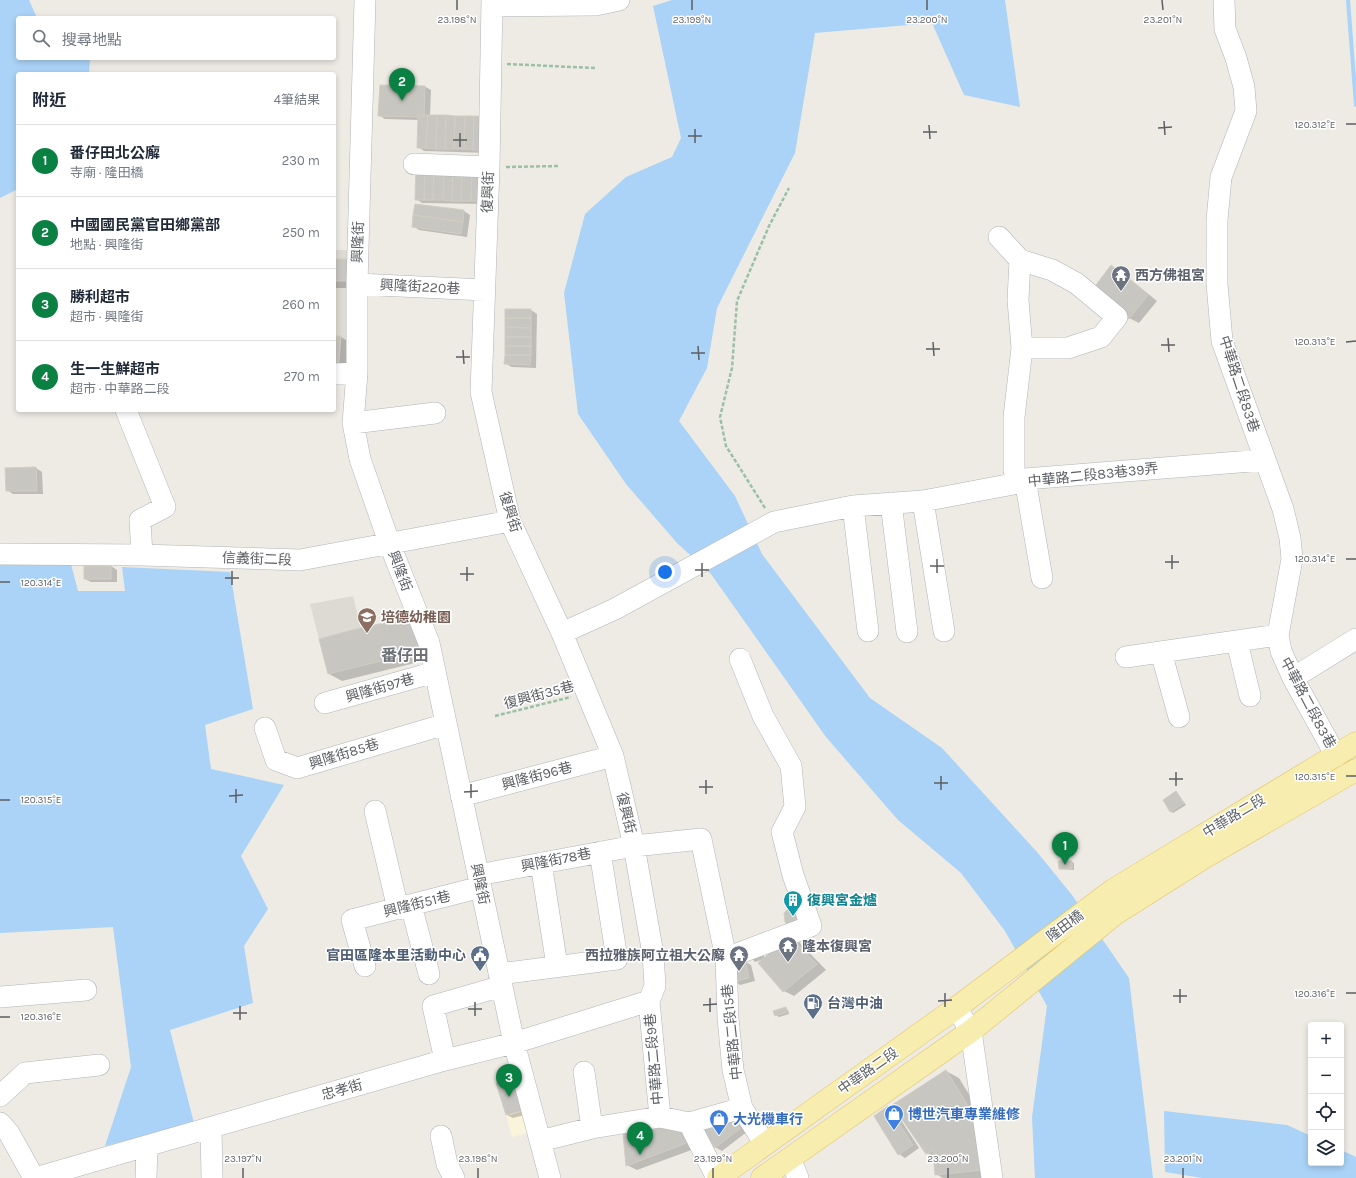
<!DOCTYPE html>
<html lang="zh-TW">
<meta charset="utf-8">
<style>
body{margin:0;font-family:Karla,"Noto Sans TC",sans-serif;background:#f2f2f3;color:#1f2937}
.controls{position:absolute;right:12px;bottom:12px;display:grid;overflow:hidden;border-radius:4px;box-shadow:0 2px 6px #0003}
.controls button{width:36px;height:36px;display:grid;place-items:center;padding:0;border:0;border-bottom:1px solid #e0e1e3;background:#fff;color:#1f2937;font:20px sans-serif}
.you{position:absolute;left:665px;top:572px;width:14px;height:14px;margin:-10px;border:3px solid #fff;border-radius:50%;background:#1a73e8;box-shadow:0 0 0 6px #1a73e833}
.badge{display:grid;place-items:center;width:26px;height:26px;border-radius:50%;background:#0b8043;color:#fff;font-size:13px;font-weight:700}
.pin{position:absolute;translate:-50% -33px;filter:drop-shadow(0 1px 2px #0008)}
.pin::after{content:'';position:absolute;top:21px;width:14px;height:12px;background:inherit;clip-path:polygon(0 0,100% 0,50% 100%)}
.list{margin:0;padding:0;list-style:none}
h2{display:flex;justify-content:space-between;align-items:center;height:52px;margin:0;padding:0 16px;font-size:17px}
h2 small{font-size:13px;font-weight:400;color:#747a83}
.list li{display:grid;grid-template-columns:26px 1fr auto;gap:12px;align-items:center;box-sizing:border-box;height:72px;padding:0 16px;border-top:1px solid #e0e1e3}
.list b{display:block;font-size:15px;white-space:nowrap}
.list p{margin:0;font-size:13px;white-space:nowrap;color:#747a83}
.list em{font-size:13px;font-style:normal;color:#747a83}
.icon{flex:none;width:22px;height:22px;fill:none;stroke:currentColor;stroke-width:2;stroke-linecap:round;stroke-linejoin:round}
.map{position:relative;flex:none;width:1356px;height:1178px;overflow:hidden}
.search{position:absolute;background:#fff;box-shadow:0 2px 6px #0003;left:16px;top:16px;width:320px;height:44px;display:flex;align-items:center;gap:10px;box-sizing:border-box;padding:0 14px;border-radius:4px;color:#747a83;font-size:15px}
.panel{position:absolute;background:#fff;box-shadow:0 2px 6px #0003;left:16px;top:72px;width:320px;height:340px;border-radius:4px}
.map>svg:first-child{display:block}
</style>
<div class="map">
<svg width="1356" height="1178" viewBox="0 0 1356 1178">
<rect width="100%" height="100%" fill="#edebe4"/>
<path fill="#faf4db" d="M522,1111L528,1133L512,1137L506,1115Z"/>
<path fill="#dcdad2" d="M334,250H359L357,373L334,374Z
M353,596L361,628L413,617L422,651L328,674L310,604Z"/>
<path fill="#aad3f7" d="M0,0H29L37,18H18V58H90L89,74H18V189L0,198Z
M672,0H1005L1020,107L964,95L932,23L815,33L795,153L717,308L707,368L679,421L735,496L762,554L870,698L942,748L1037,852L1072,895L1129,978L1153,1178H1035L1032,1117L1047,1006L1005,931L961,873L898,820L826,737L711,574L677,543L626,484L578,414L564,293L585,214L626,177L672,157L681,138L653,6Z
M0,562L71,564L78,591H125L122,567L230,572L253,709L205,725L211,769L284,785L241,856L268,909L244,946L253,1003L170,1030L194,1123L105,1146L131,1067L113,927L0,933Z
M1164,1111L1287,1125L1311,1136V1163H1341V1150L1356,1157V1178H1202L1165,1172Z"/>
<path fill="#0003" d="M424,86L431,90L430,116L488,153L424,151L418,147L419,120L385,119L379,115Z
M481,169L486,204L422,203L416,199Z
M464,211L470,215L467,237L419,230L413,226Z
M334,260H346L359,268L360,288H334Z
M1111,266L1120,271L1157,301L1139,323L1129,318Z
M531,310L537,314L536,368L512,367L506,364Z
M334,337H341L354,345L351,381L334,383Z
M36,468L42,472L43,494H13L7,490L6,469Z
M111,566L117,570V582H91L85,579Z
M413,618L435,658L342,681L329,674Z
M1176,792L1186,805L1173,813L1170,811Z
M1072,862L1074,863V870L1060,869Z
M789,937L799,942L826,970L794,996L784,991L764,959L755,962L751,957L762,953L765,958Z
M744,961L751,965L755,981L740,985L734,981Z
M785,1008L788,1010L789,1014L779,1017L776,1015Z
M946,1071L959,1078L991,1130L985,1178H943L936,1174L935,1158L927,1153Z
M512,1079L519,1083L510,1115L526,1110L528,1114L513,1118L507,1115Z
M888,1108L895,1111L919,1148L905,1158L899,1154Z
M701,1123L752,1128L722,1151L715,1147Z
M690,1131L694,1149L637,1170L627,1165Z"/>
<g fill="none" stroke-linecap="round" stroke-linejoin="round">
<path stroke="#aad3f7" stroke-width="4" d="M1348,0L1356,105"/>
</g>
<path fill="#c8c6c0" stroke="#d1cdc2" d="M380,85L425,86L424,117L378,116Z
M418,114L428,115L426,148H417Z
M428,115H437L436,149L426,148Z
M437,115H446L445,149H436Z
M446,115L455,116L454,149H445Z
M455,116H465L464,149H454Z
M465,116H474L473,150L464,149Z
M474,116H483L482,150H473Z
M416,166H425L424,200H415Z
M425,166L434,167L433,200H424Z
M434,167H444L443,200H433Z
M444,167H453L452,201L443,200Z
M453,167H462L461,201H452Z
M462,167H472L471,201H461Z
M472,167L481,168L480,201H471Z
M415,204L464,210L463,222L413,215Z
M413,215L463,222L461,234L412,227Z
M334,259H347V281H334Z
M1111,265L1148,295L1129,319L1093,289Z
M505,309H531V318H505Z
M505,318H531V328L505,327Z
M505,327L531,328V337H505Z
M334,336H341L338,374H334Z
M505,337H531V346H505Z
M505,346H531V355H505Z
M505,355H531L530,365L504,364Z
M36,467L37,491H6L5,468Z
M84,566H111V579H84Z
M413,617L422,651L328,674L319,639L360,628Z
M1176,791L1184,803L1170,812L1163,800Z
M1058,861H1072V869H1059Z
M790,907H793L801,922L787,924L785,922L784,913Z
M789,936L817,964L783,992L758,963Z
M745,960L749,978L733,982L729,965Z
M786,1007L787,1012L775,1016L773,1011Z
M946,1070L978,1122L983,1170L935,1175L933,1151L926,1154L892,1105Z
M512,1078L522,1111L506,1115L496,1083Z
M888,1106L913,1145L898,1155L874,1116Z
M738,1113L746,1124L715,1148L699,1123Z
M680,1124L691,1139L684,1144L626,1166L623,1134Z"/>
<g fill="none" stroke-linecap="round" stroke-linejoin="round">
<g stroke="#b1b4b7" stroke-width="22">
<path id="minor" d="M365,0L357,284V373L353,423L360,459L390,545L429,643L514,1043L550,1178
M492,0L489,167L481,392L510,521L562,633L613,756L634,846L653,954L655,986L649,1001L660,1117
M1224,0L1225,29L1236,58L1244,87L1246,111L1221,177L1217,220V284L1222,341L1283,509L1290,538L1292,559L1278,635L1281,651L1293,678L1336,756
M492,6L596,5L619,0
M414,164L489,167
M999,237L1020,260L1052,270L1076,283L1117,317L1101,337L1068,348H1022
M357,284L484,290
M334,374L357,373
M126,410L165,507L140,520L142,555
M353,423L435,413
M1025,479L1042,578
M1018,483L1014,470V417L1022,348L1018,300L1020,260
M923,501L944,631
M891,503L907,632
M853,506L868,631
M0,554L142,555L300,560L510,521
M562,633L615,609L774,522L853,506L923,501L1018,483L1025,479L1264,460
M1237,642L1250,696
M1161,652L1179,717
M1126,657L1278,635
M1293,678L1356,639
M325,703L435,672
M265,728L276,760L297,768L446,724
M461,796L613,756
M375,811L398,909
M541,863L557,966
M478,875L634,846L701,839L726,958L728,1018L733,1070L742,1108
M411,905L429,974
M726,958L811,926L793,875L782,832L795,807L791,766L763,716L740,659
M365,966L352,920L481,887
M499,974L617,959L600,852
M0,997L86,990
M956,1008L971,1031L992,1178
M445,1060L433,1006L502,986
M584,1072L592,1128
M0,1096L25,1073L99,1065
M0,1123L9,1133L34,1178
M689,1123L717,1178
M211,1128L212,1178
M441,1136L447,1164L454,1178
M540,1141L592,1128L660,1117L689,1123L742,1108L765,1144
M790,1158L798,1178
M35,1178L445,1060L514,1043L649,1001
M146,1178L147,1146"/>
</g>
<g stroke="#e4c465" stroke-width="23">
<path id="major" d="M718,1178L956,1008L1113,890L1356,743
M762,1178L971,1031L1115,914L1205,857L1356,770"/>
</g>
<path stroke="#9bc0a6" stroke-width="2.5" stroke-dasharray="4 2" stroke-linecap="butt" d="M507,64L595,68
M506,167L560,166
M765,508L726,446L720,417L732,368L737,301L769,226L789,188
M495,716L571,697"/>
<use href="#minor" stroke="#fff" stroke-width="21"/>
<use href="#major" stroke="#f7edae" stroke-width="22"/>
</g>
<path fill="none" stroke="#5c5f63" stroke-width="1.5" d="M457,0V10M692,0V10M927,0V10M1162,0L1163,10M1164,121L1165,135M1346,124H1356M929,125L930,139M1158,128L1172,127M695,129V143M923,132H937M460,133V147M688,136H702M453,140H467M1168,338L1169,352M933,342L934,356M1346,342L1356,341M1161,345H1175M698,346L699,360M926,349H940M463,350L464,364M691,353H705M456,357H470M1172,555V569M937,559V573M1346,559H1356M1165,562H1179M702,563V577M930,566H944M467,567V581M695,570H709M232,571V585M460,574H474M225,578H239M0,582H10M1176,772V786M941,776V790M1346,776H1356M1169,779H1183M706,780V794M934,783H948M471,784V798M699,787H713M236,789V803M464,792L478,791M229,796L243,795M0,800H10M1180,989V1003M945,993V1007M1346,993H1356M1173,996H1187M710,998V1012M938,1001L952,1000M475,1002V1016M703,1005L717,1004M240,1006V1020M468,1009H482M233,1013H247M0,1017H10M243,1168V1178M478,1168V1178M713,1168V1178M948,1168V1178M1183,1168V1178"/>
<defs>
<g id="temple-pin" transform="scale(1)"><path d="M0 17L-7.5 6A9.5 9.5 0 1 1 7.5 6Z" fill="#6b7280" stroke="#fff"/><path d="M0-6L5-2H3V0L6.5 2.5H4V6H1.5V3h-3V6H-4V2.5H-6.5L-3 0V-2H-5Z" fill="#fff"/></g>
<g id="school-pin" transform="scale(1)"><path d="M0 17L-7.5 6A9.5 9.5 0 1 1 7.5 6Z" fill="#8d6e63" stroke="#fff"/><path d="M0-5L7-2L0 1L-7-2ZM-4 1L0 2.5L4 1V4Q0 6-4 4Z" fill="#fff"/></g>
<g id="building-pin" transform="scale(1)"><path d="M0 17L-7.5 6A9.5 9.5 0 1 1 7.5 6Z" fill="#0f9aa8" stroke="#fff"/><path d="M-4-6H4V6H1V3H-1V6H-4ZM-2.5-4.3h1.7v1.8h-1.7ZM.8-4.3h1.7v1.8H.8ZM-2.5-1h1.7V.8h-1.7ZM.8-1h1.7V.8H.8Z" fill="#fff"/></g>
<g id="civic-pin" transform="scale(1)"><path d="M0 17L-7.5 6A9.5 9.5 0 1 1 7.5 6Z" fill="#5c6f8a" stroke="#fff"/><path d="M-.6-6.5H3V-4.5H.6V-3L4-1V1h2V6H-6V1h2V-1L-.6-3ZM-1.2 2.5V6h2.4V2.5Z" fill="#fff"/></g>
<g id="fuel-pin" transform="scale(1)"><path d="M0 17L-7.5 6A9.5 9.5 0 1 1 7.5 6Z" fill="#5c6f8a" stroke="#fff"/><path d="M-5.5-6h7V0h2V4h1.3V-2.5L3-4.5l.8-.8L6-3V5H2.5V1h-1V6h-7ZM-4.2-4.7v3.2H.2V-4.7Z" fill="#fff"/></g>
<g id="shop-pin" transform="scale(1)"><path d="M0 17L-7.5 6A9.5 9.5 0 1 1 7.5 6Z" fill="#3f7fe0" stroke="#fff"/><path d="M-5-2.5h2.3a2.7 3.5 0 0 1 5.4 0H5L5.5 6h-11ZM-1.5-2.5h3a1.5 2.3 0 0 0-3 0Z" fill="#fff"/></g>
</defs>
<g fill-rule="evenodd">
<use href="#temple-pin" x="1121" y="275"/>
<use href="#school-pin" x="367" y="617"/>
<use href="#building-pin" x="793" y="900"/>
<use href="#temple-pin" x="788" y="946"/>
<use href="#civic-pin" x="480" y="955"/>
<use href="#temple-pin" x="739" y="955"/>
<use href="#fuel-pin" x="813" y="1003"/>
<use href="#shop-pin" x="894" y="1114"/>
<use href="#shop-pin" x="719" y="1119"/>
</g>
<g text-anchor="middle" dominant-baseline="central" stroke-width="3" stroke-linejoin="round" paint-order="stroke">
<g font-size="14" fill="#5c5f63" stroke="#fff">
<text transform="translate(488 192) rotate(-88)">復興街</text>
<text transform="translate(358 242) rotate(-88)">興隆街</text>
<text transform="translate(420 287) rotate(3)">興隆街220巷</text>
<text transform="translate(1239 384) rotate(72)">中華路二段83巷</text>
<text transform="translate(1093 475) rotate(-6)">中華路二段83巷39弄</text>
<text transform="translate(510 512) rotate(73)">復興街</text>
<text transform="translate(257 559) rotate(2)">信義街二段</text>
<text transform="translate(400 571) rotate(69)">興隆街</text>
<text transform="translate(380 688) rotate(-16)">興隆街97巷</text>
<text transform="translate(539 695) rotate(-15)">復興街35巷</text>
<text transform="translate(1308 703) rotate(62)">中華路二段83巷</text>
<text transform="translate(344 754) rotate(-17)">興隆街85巷</text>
<text transform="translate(537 776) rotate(-15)">興隆街96巷</text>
<text transform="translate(626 813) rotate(77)">復興街</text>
<text transform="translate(1234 816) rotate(-31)">中華路二段</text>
<text transform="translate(556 860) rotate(-11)">興隆街78巷</text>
<text transform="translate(480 884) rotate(78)">興隆街</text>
<text transform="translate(417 904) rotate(-14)">興隆街51巷</text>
<text transform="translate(1065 926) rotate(-37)">隆田橋</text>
<text transform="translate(732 1032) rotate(-96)">中華路二段15巷</text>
<text transform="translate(654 1059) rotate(-95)">中華路二段9巷</text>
<text transform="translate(868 1071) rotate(-35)">中華路二段</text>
<text transform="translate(342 1090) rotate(-16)">忠孝街</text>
</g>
<g font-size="14" font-weight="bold" fill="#5b616d" stroke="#fff" text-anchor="start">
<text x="1135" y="275">西方佛祖宮</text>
<text x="802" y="946">隆本復興宮</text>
<text x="725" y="955" text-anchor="end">西拉雅族阿立祖大公廨</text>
</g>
<g font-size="14" font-weight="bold" fill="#785e54" stroke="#fff" text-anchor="start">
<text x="381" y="617">培德幼稚園</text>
</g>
<g font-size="14" font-weight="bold" fill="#0d838f" stroke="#fff" text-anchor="start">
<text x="807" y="900">復興宮金爐</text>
</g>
<g font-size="14" font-weight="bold" fill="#4e5e75" stroke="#fff" text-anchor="end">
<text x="466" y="955">官田區隆本里活動中心</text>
<text x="827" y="1003" text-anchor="start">台灣中油</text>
</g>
<g font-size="14" font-weight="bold" fill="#366cbe" stroke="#fff" text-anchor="start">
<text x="908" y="1114">博世汽車專業維修</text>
<text x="733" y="1119">大光機車行</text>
</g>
<g font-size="16" font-weight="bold" fill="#6d7075" stroke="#fff">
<text x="405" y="655">番仔田</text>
</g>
</g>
<g font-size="10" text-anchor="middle" fill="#5c5f63" stroke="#fff" stroke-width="3" stroke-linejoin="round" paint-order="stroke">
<text x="457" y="23">23.198°N</text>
<text x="692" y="23">23.199°N</text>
<text x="927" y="23">23.200°N</text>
<text x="1163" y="23">23.201°N</text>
<text x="1315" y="128">120.312°E</text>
<text x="1315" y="345">120.313°E</text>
<text x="1315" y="562">120.314°E</text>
<text x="41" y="586">120.314°E</text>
<text x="1315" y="780">120.315°E</text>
<text x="41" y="803">120.315°E</text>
<text x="1315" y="997">120.316°E</text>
<text x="41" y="1020">120.316°E</text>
<text x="243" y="1162">23.197°N</text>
<text x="478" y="1162">23.198°N</text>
<text x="713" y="1162">23.199°N</text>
<text x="948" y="1162">23.200°N</text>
<text x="1183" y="1162">23.201°N</text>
</g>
</svg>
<div class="controls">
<button>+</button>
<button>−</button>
<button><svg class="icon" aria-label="locate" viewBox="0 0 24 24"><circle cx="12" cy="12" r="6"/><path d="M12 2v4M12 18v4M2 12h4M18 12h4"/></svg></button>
<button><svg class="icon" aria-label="layers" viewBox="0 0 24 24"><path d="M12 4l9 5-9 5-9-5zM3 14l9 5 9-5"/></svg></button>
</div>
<div class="you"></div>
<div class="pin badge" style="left:1065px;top:865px">1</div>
<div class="pin badge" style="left:402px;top:101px">2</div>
<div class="pin badge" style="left:509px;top:1097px">3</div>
<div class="pin badge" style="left:640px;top:1155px">4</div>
<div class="search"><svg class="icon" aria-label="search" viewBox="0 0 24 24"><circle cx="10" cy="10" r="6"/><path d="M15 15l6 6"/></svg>搜尋地點</div>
<section class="panel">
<h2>附近<small>4筆結果</small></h2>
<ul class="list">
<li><span class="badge">1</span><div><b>番仔田北公廨</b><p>寺廟 · 隆田橋</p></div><em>230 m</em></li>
<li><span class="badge">2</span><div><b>中國國民黨官田鄉黨部</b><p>地點 · 興隆街</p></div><em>250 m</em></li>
<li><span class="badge">3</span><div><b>勝利超市</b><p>超市 · 興隆街</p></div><em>260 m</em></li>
<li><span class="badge">4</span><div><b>生一生鮮超市</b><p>超市 · 中華路二段</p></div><em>270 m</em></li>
</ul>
</section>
</div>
